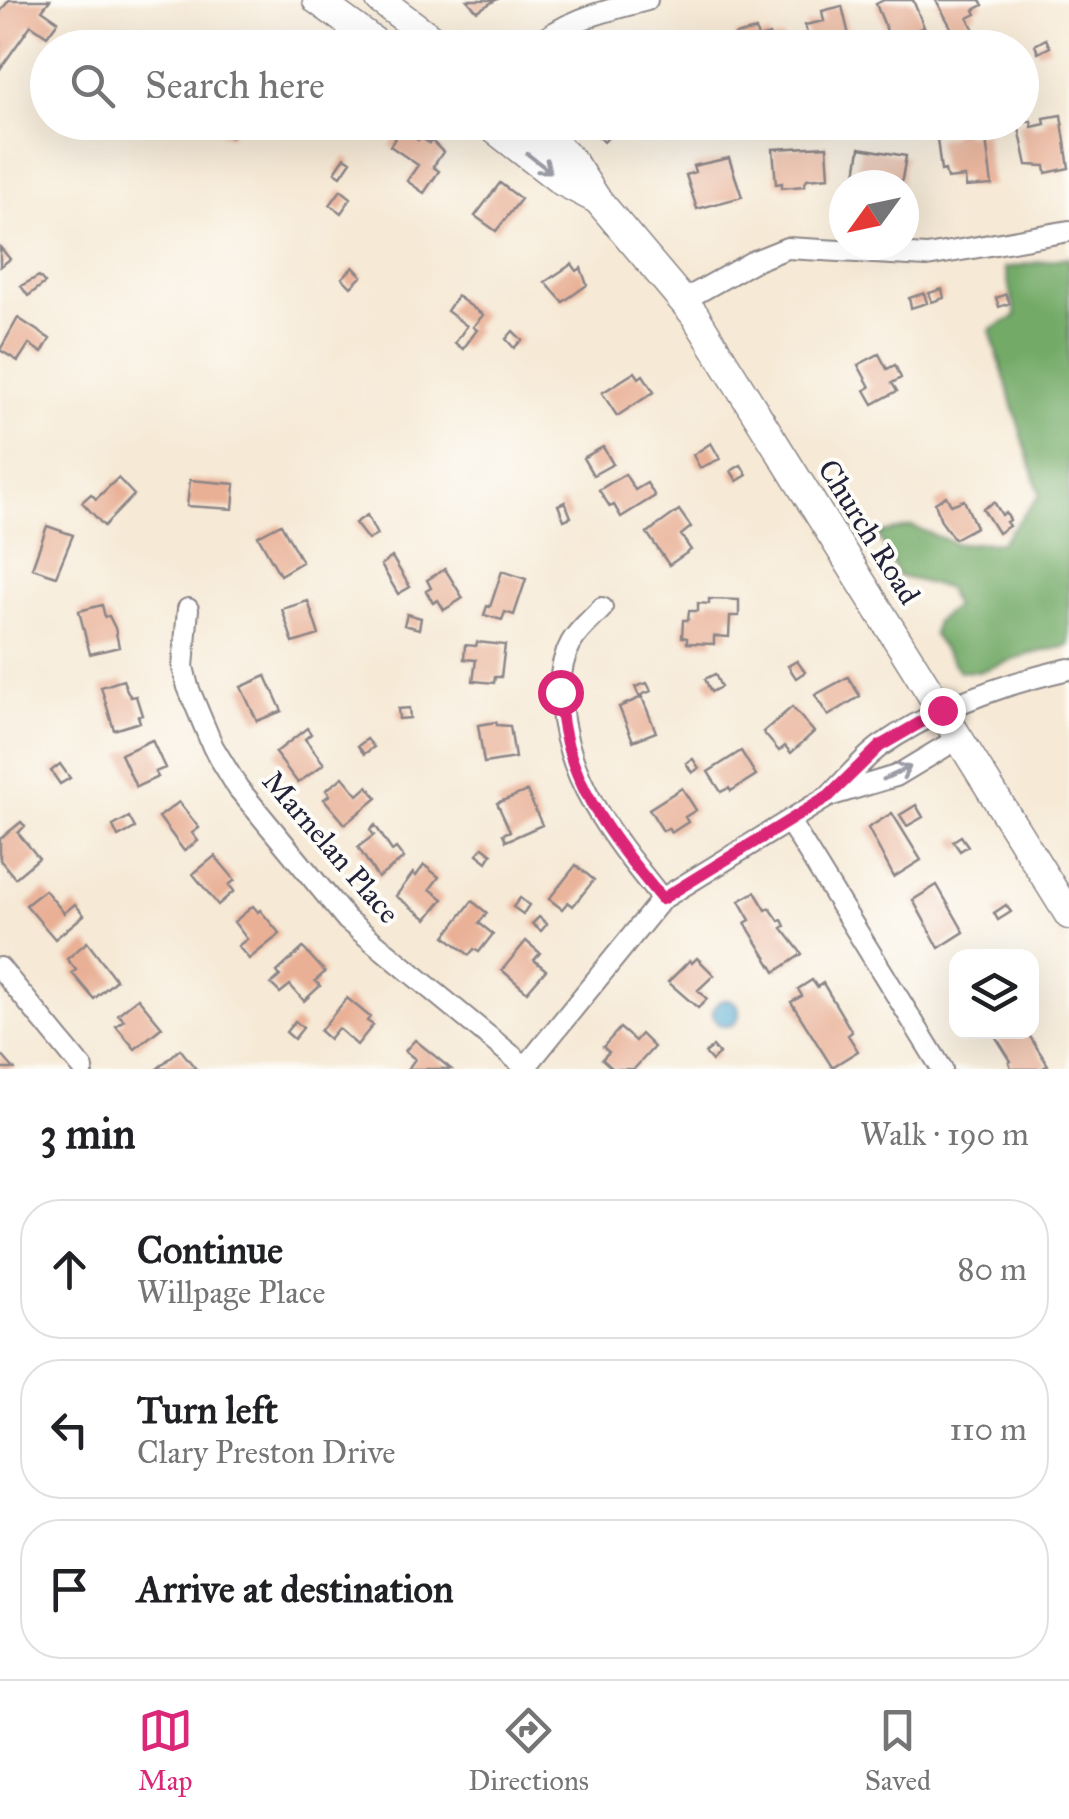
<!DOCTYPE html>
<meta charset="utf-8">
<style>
body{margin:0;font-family:"IM FELL Great Primer",serif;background:#f6f6f6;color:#202124}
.controls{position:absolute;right:30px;bottom:30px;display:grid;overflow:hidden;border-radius:20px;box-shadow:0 10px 40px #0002}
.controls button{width:90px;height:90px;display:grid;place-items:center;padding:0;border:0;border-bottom:2px solid #e0e0e0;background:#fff;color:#202124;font:50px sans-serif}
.compass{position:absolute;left:829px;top:170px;width:90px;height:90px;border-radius:50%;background:#fff;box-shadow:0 10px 40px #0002;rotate:237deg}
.stop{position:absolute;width:30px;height:30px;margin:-22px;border:8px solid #db2777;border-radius:50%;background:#fff}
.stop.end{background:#db2777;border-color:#fff;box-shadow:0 2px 10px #0008}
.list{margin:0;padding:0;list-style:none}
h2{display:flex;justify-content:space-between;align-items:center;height:130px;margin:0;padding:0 40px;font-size:42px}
h2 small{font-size:32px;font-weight:400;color:#757577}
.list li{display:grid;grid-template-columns:65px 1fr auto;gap:30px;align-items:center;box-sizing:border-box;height:140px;margin:0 20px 20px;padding:0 20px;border:2px solid #e0e0e0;border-radius:40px}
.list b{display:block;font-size:38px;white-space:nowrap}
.list p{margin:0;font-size:32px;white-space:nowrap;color:#757577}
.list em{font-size:32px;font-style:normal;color:#757577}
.icon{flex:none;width:55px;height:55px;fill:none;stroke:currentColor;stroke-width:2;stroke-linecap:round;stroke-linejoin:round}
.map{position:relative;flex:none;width:1069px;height:1069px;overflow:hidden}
.search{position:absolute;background:#fff;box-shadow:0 10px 40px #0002;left:30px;right:30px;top:30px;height:110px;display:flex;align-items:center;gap:25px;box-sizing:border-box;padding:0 35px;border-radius:55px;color:#757577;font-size:38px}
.sheet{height:610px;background:#fff}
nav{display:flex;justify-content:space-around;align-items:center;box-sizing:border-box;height:140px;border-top:2px solid #e0e0e0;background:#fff;font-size:28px;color:#757577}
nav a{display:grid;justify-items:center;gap:5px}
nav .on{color:#db2777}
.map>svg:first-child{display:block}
</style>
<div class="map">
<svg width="1069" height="1069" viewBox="0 0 1069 1069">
<rect width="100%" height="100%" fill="#fdfcf7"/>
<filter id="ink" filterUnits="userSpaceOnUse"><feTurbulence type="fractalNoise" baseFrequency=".01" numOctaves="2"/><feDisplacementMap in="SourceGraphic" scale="20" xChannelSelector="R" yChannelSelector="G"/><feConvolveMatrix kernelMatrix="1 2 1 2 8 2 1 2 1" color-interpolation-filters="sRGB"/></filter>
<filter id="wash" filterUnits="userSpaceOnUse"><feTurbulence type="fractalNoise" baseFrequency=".0048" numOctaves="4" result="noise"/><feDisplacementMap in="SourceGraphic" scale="40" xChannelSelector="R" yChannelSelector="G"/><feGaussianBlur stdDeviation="2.25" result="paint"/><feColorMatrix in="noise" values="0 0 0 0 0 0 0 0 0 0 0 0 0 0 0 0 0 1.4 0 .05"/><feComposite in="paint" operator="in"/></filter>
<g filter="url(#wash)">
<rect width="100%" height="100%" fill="#f6e9d5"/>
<path fill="#73aa68" stroke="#4a6652" stroke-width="2.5" d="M1069,257V646L1030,654L978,672L959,671L933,635L936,621L954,607L947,588L898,576L878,534L912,526L956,544L1001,542L1040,495L990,330L1016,316L1005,268Z"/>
<path fill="#5aadd6" stroke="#3e6888" stroke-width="2.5" d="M713 1013a13 13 0 1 1 26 0a13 13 0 1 1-26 0Z"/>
<g id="blocks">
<path fill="#e9b096" d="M9,0H50L42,10L58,21L47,36L31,25L0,69V12Z
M467,0H496L477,11Z
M884,0H913L924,27L910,33L916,48H894L876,4Z
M936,0H980L983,5L974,10L976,14L968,18L975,32L958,40Z
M842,6L852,48H810L805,25L824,21L822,11Z
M756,30L758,38L769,35L770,40L783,37L785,48H738L735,35Z
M271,32L307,48H265Z
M1046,39L1050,47L1038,53L1035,45Z
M1061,115L1069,168L1046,173L1045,166L1027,165L1018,124L1031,121L1032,127L1045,124L1044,118Z
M207,122H237L231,137L205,127Z
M604,123L613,132L604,142L594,133Z
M401,129L418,140L420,137L429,143L431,140L443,152L433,167L439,171L424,193L407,181L418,165L390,146Z
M955,130H962L966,135L985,132L992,185L966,187L965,177L947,179L945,170L941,171L937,139L951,136Z
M827,146L829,177L807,179L804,186L782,188V183L776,184L773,149Z
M860,148L906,156L901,185H876L865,182L866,177L856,175Z
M345,157L351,161L341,176L335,172Z
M729,158L742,197L697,209L686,175L695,172L693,166Z
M500,183L521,199L496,231L475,216Z
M341,190L351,198L341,213L330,205Z
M0,247L10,259L0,267Z
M572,264L577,271L581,268L587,285L563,302L545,282Z
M353,267L362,276L351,287L342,278Z
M39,276L45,283L28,296L21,286Z
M942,289L944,298L932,302L929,293Z
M924,293L927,303L911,308L909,298Z
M1006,294L1010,303L999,307L996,298Z
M457,296L483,315L473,327L477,330L463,349L455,343L467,326L447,311Z
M18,318L50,339L42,353L29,344L18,361L0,350Z
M513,331L522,340L514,348L506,339Z
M879,354L887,369L895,365L901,378L892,383L897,391L873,404L865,390L870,387L858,365Z
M635,372L639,378L643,375L654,392L617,416L602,393Z
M711,443L720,459L700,468L693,455Z
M603,447L613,464L593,475L583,458Z
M741,465L747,475L737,481L731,471Z
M625,474L635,490L647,483L655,496L621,517L614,505L610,507L599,490Z
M118,478L134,495L104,526L82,502L91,494L96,499Z
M190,480L235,484L233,509L187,506Z
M946,496L951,505L964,500L976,527L954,539L941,521L935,503Z
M565,502L571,517L564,520L558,505Z
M994,502L1002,515L1006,513L1010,520L1006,522L1009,526L998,533L983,509Z
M679,510L691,527L681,535L691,550L669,565L647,533Z
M367,515L377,535L368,540L355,523Z
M281,524L302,562L280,575L258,536Z
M47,526L73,535L56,576L32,568Z
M392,557L410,587L398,594L381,565Z
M445,569L463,598L444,610L438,600L433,603L426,591L431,588L427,580Z
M502,571L526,579L514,615L505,612L502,620L484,615L487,606L490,607Z
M709,599L739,600V616H730L729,637L714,636V644L687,643V638L682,637L683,620H688L689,611H698V603L709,604Z
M308,601L319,635L293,643L282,609Z
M102,605L105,617L109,616L115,628L119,647L90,654L79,611Z
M407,614L421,618L419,629L404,625Z
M477,642L505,645L501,677H495L494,683L473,681L476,660L464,659L465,645L476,646Z
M797,661L805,672L796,678L788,666Z
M715,674L721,687L711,692L705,679Z
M266,676L282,711L257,721L241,687Z
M848,677L860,696L828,716L815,695Z
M123,680L128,693L131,697L136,696L142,715L138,716L140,722L114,730L101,687Z
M647,683L651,691L639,696L635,687Z
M642,697L656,732L633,741L619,707Z
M792,707L814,732L791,753L785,746L779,751L763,732Z
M409,708L410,718L399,719L398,709Z
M496,722L497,725L510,726L515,758L484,763L478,725Z
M307,728L311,734L305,739L324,764L298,783L275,753Z
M367,739L374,747L364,754L358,746Z
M152,740L165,768L155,772L158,777L136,787L121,754Z
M741,751L756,775L731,791L729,788L721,792L708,772Z
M693,759L699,768L692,773L686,763Z
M60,764L70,778L60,784L51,771Z
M343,777L358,795L368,786L377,798L345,824L324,799L330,795L326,790Z
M682,788L696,810L685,817L688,822L671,833L668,828L663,831L649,809Z
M527,791L542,825L506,841L503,834L510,831L497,803Z
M179,802L199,828L192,833L198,841L184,851L159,817Z
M916,805L923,817L907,826L900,815Z
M892,813L921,860L894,877L868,828Z
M129,817L135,828L118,837L113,826Z
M21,822L25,826L18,833L39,858L15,878L0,860V839Z
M375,825L392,851L396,848L404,858L378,878L358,847L374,835L370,830Z
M961,836L968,846L960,851L953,841Z
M483,847L492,854L487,862L477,854Z
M215,856L235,880L229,885L234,891L218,905L193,874Z
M424,865L439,877L430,889L443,899L427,919L396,896L413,873L416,876Z
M576,865L594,880L573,906L568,902L562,909L549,899Z
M937,885L964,932L939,948L913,900Z
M45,890L64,913L75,904L84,915L55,939L26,905Z
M755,892L766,910L770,908L779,921L782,920L785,926L782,928L802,954L775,972L745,923L750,920L739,901Z
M520,898L529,905L523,914L513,907Z
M472,901L487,913L479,923L493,934L479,952L474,949L469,955L445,936Z
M1006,905L1011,912L998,920L994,913Z
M253,906L258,912L260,910L280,934L249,959L238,946L247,939L234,922Z
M539,917L547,924L541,931L532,924Z
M526,941L540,953L534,960L546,970L527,992L502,970Z
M87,942L116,980L94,999L72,973L76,970L67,959Z
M303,948L325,972L315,981L320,986L304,1001L290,985L280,993L271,984L280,976L277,972Z
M697,958L714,975L698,990L707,999L698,1008L668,982L690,960L692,963Z
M812,980L817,987L823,983L852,1032L848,1035L858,1051L832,1067L791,1002L802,996L798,989Z
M138,998L162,1027L135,1049L116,1026L124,1020L118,1014Z
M347,998L370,1017L367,1021L373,1025L357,1045L338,1028L329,1039L320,1031Z
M295,1021L303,1028L294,1039L286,1032Z
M620,1028L635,1041L641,1034L654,1047L634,1069H613L602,1059L609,1052L603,1047Z
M997,1032H1027L1048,1065L1041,1069H1012L1009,1063L1011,1061L994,1034Z
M415,1040L451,1069H408L415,1059L405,1051Z
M713,1047L719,1054L712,1061L705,1053Z
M180,1049L196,1069H157Z
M0,1053L14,1069H0Z"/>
</g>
</g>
<g filter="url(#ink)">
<use href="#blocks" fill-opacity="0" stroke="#8c8688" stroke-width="2.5"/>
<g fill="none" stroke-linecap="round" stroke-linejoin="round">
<g stroke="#8c8688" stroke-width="24">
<path id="street" d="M533,48C566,19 606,11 647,0
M684,300L752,262L787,248L927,256L1069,231
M602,608C592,619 578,630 571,643C561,661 559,684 561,703C567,783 614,839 662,899
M188,609L183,667L188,687L213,747L238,788L347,920L528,1069
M832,793C848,778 864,757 882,745C939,706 1003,684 1069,669
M789,821L942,1069
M0,968L83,1069
M524,1069L662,899L829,796L896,776L959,738"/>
</g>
<g stroke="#8c8688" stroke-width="31">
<path id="secondary" d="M317,0L383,48
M380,0L444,48
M485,122L561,181L594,198
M533,122L572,161L596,198L694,314L1069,915"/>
</g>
<use href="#street" stroke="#fff" stroke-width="20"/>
<use href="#secondary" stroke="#fff" stroke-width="28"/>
</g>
<defs><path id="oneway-shaft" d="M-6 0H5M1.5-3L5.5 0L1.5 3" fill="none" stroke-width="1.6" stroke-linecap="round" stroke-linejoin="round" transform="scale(2.5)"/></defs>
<g stroke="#9c9ca7">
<use href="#oneway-shaft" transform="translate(539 163) rotate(38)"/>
<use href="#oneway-shaft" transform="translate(897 773) rotate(-25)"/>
</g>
</g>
<g fill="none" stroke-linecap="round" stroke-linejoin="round" filter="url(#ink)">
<path stroke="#db2777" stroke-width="12" d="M560,692C561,777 611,837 662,899L829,796L880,746L942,710"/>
</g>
<g text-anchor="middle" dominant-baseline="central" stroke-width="8" stroke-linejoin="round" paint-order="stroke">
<g font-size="30" fill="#22223b" stroke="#fdfcf7">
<text transform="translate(869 532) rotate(58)">Church Road</text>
<text transform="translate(331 847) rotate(49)">Marnelan Place</text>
</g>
</g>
</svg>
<div class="controls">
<button><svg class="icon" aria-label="layers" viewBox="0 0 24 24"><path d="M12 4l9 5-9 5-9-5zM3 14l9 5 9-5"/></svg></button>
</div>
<svg class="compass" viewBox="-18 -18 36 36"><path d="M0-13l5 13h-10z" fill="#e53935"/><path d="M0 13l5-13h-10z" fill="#757577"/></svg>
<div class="stop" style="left:560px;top:692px"></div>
<div class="stop end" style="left:942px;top:710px"></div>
<div class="search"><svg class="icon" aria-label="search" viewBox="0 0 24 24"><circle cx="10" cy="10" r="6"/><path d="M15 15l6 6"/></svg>Search here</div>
</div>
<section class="sheet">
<h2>3 min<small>Walk · 190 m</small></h2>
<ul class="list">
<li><svg class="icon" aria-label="ahead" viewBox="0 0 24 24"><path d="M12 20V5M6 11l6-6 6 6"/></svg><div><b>Continue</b><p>Willpage Place</p></div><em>80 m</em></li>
<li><svg class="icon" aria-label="left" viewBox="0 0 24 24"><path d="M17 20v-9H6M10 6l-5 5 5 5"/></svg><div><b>Turn left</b><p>Clary Preston Drive</p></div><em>110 m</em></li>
<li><svg class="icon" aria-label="arrive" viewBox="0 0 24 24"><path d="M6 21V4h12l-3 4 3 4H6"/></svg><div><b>Arrive at destination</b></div></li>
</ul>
</section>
<nav>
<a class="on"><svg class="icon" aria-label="map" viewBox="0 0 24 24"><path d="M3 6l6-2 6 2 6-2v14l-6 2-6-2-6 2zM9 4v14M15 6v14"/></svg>Map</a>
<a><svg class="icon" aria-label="directions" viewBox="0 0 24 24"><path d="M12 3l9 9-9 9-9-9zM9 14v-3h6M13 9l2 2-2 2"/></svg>Directions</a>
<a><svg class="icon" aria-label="saved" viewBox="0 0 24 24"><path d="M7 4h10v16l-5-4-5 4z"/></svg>Saved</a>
</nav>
